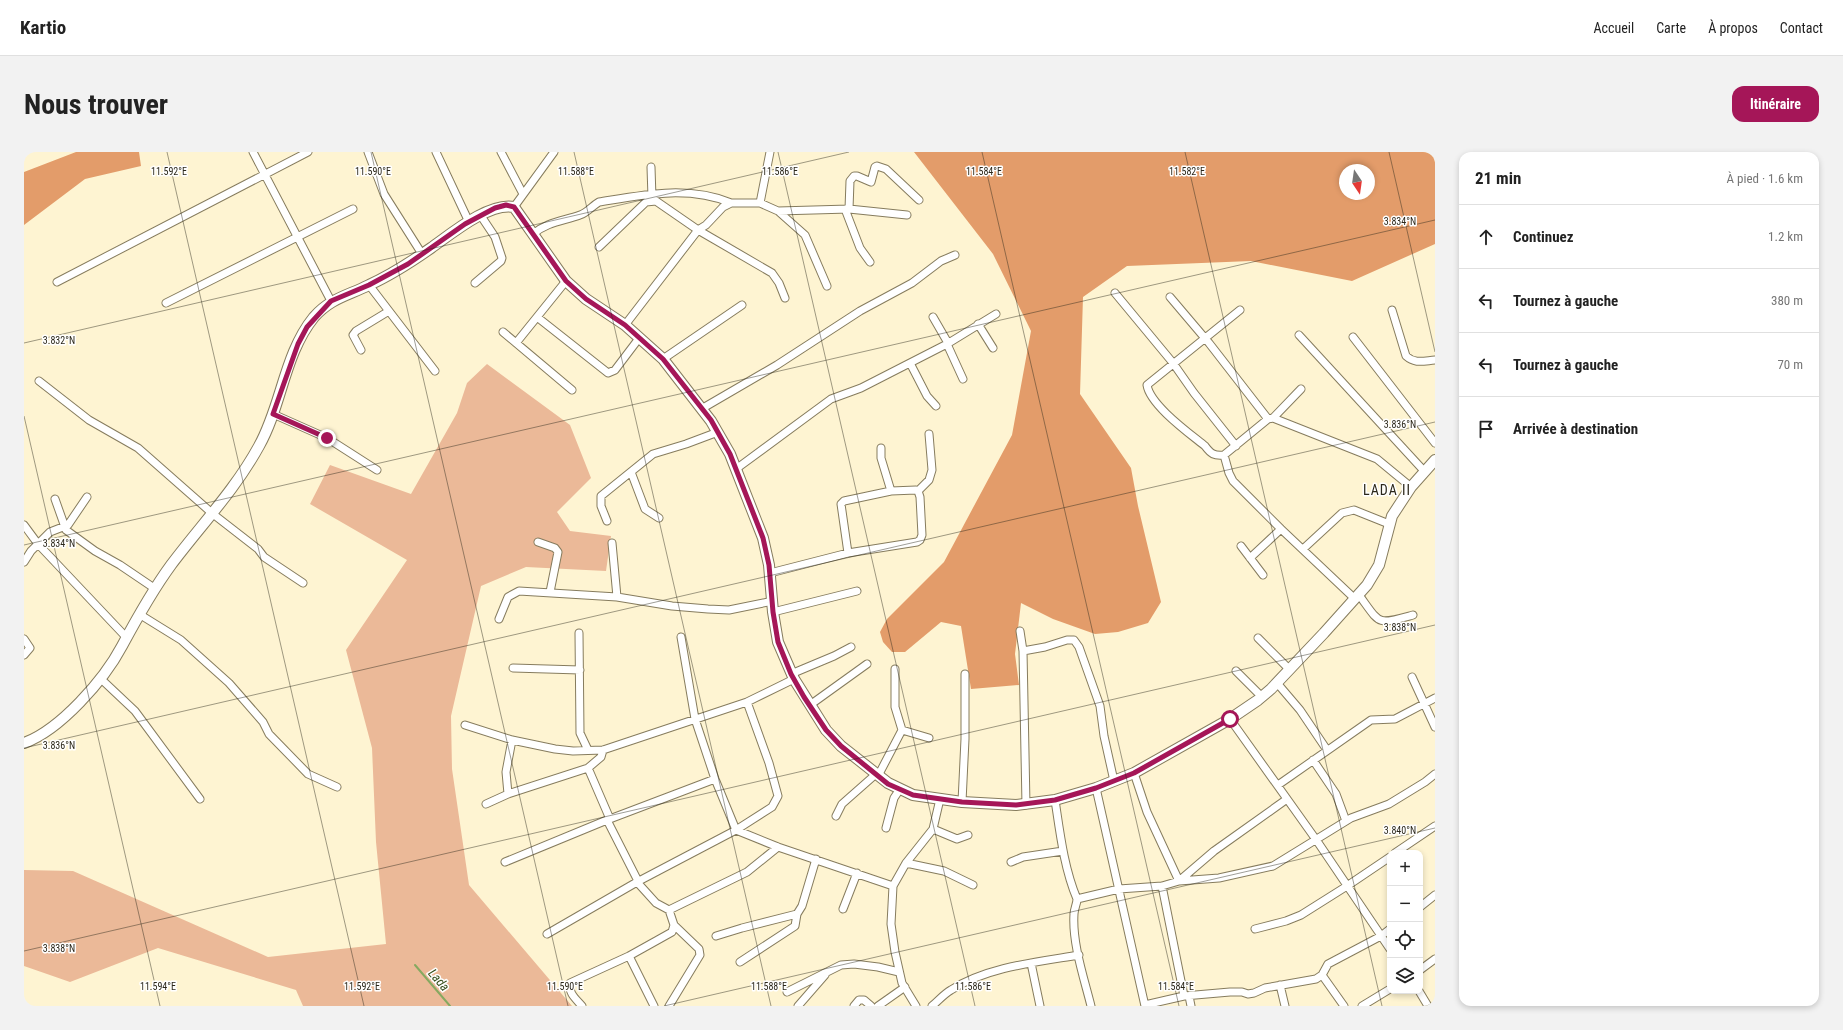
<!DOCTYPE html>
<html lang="fr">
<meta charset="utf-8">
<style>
body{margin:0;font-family:"Roboto Condensed",sans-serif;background:#f2f2f2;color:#222}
.controls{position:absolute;right:12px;bottom:12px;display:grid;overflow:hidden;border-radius:8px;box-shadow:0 2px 6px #0003}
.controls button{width:36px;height:36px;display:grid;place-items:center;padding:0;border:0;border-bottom:1px solid #e0e0e0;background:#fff;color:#222;font:20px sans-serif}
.compass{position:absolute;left:1315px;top:12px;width:36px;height:36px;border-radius:50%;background:#fff;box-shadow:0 2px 6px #0003;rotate:167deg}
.stop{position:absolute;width:12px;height:12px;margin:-9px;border:3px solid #a51658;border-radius:50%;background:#fff}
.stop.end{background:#a51658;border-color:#fff;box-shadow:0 1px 4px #0008}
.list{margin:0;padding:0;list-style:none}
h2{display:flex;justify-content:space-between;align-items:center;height:52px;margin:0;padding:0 16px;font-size:17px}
h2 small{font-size:13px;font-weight:400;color:#767676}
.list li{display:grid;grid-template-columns:26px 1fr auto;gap:12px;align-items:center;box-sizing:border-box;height:64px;padding:0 16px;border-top:1px solid #e0e0e0}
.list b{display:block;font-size:15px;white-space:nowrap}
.list em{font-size:13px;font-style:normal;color:#767676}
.icon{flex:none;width:22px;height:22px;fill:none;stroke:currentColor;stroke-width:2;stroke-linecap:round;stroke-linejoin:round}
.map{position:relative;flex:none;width:1411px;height:854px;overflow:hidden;border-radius:12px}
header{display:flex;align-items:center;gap:24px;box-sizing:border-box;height:56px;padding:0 20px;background:#fff;border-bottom:1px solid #e0e0e0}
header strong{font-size:19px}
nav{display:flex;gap:22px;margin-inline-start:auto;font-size:14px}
.intro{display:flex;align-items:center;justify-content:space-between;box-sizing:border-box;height:96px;padding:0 24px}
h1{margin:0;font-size:28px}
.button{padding:10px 18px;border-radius:12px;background:#a51658;color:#fff;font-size:14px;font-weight:700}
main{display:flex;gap:24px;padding:0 24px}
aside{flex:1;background:#fff;border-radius:12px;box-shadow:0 2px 6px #0003}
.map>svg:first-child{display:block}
</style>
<header>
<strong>Kartio</strong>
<nav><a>Accueil</a><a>Carte</a><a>À propos</a><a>Contact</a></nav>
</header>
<div class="intro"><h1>Nous trouver</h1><a class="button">Itinéraire</a></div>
<main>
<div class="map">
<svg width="1411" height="854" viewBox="0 0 1411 854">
<rect width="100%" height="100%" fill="#fef4d2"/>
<path fill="#ebb998" d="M463,212L546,273L567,326L533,360L546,379L587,384L582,419L502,415L457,434L427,564L428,617L445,733L548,854H279L272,838L134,796L46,830L0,814V718L49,719L244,805L362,792L352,690L348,596L322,498L383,408L286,352L306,313L387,342L433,261L443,231Z"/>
<path fill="#e39c6a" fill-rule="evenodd" d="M52,0H115L117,14L61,27L0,73V20Z
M890,0H1411V92L1328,129L1227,109L1103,114L1059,145L1056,242L1107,316L1114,354L1137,450L1124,471L1094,480L1071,482L1029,467L997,451L991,502L995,533L947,537L937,474L917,470L881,500H868L859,490L856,480L863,467L920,410L988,283L1007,179L969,102ZM1321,18H1345V42H1321Z"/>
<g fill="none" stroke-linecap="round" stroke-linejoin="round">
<path stroke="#86a960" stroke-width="2" d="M391,813L426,854"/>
<g stroke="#867c5e" stroke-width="9">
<path id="street" d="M229,0L307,149
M344,0L360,42L398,102
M412,0L445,70
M477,0L499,42
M627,15L628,46
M736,51L746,0
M490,55L530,0
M821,57L836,96L846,110
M825,57L826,29L830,24H833L847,30L851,15L853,14L862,17L895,48
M754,59L825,57L883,63
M509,82C523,70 539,69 556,63C563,61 568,54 575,50C618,43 664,33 707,51
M575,95L622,50L632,49L674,78L748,121L755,131L761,146
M33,130L284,0
M451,131L477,109L478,106L471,85L457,64
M345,133L411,219
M1091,141L1149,211L1170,241L1212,294
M1146,145L1185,191L1244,267
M142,151L329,57
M1216,158L1123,233C1126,253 1165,281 1181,294C1187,302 1190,304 1200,303L1244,267L1249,266L1353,307L1387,335
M1368,158L1382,204C1391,212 1399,209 1411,208
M513,165L584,221L591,218L616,185
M909,165L924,191
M954,172L969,196
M601,173L674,78L682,73L699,55L707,51H736L754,59L781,83L803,134
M479,180L548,238
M1275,183L1401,320
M1329,185L1411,291
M492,191L542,129
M923,192L939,227
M337,198L329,183L332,179L365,159
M639,207L718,153
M886,211L903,244L912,254
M15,229L65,268L114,296L189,362L234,397L240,405L279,431
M679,256L753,213L836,159L888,131L917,109L931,103
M249,262L303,286L353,318
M1249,266L1277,237
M857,296V306L867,339
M1200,303L1205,321L1209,329L1257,377L1331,447
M712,317L807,247L837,236L923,192L972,162
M607,320L621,357L635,366
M894,339L905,328L908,318L905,282
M31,347L42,378L71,399L96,413L130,436
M583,369L577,354V344L629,302L662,292L694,280
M0,373L14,392L102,485
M514,390L531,396L534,400L526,440
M588,391L593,445
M1217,394L1239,423
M1279,397L1318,361L1330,358L1365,372
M824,401L817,352L820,349L867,339L892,338L894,339
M1226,406L1257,377
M0,410L7,399L26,380L44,373L63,345
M746,421L824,401L893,390L896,388L898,383L896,345L894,339
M1335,443C1357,473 1352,473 1389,463
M749,460L833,439
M115,462L157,488L205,531L239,570L245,582L284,622L313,635
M475,467L484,445L495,439L593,445L648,454L684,457L705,458L749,449
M996,479L999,499L1002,653
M555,481L556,581L564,598
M657,485L671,567L691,627L712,678L754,695L869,734
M1234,486L1266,518
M0,487L6,496L0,503
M999,499L1021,495L1043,488H1050L1055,495L1076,554L1080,584L1090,629
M489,516L556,518
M1212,519L1238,545
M767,522L810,504L827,495
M1388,525L1411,575
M76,526L111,559L176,647
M1253,531L1276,558L1303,598
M786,553L843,512
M1206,567L1293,689L1366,797
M441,573L488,588L531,597L549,599L579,598L723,550L770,527
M878,578L905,586
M1289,608L1312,642L1322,669
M564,616L586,667
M1110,621L1123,660L1155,729L1195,726L1249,714L1327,666L1365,652L1401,630L1411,622
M854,624L878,578L871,555V517
M1254,633L1347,568L1371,567L1411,546
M1072,636L1121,854
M484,642L482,620L488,588
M1031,648C1036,681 1040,716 1053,747C1053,752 1050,757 1050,762C1048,791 1060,826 1067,854
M938,650L941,587V522
M462,652L484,642L564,616L577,605L579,598
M812,664L818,652L852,622
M583,668L614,729
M862,676L870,646L876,637
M909,677L933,687L944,683
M1371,701L1411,674
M481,710L583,668L691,627
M987,710L999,705L1039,699
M882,711L920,719L949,733
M1138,734L1160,844
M1053,747L1095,737L1138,734L1155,729L1190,699L1263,647
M1396,755L1411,743
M819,757L833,721
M645,758L723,720L754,695
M1231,777L1262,769L1277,763L1323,734L1366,705
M523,782L613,730L712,678L748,655L754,644L745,611L723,550
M692,784L718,776L773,762L778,754L792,707
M605,804L630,854
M716,810L771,774L773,762
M1007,811L1016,854
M1396,818L1411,807
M1298,823L1320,854
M1256,833L1261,854
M1395,839L1404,854
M763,840L817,813L830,812L854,815L875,820
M1165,844L1167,854
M1121,853L1160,844L1206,840H1218L1224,842L1230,841L1241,836L1292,827L1298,823L1304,812L1357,784L1366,777
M558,854C552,847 544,841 546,831L605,804L648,780L650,773L645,758L632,751L613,730
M645,854L676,803L675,797L650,773
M774,854L801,823
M830,854L835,848H840L847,854
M854,854L881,835
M892,854L878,831L871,800L867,772L869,734L882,711L909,677L916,647
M908,854C914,849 920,842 927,838C963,815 1013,810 1055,803
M1338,854L1366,837"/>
</g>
<g stroke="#867c5e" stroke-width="12">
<path id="secondary" d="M0,591C36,578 80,528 98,494C113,466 128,439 147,413C177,373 211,338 235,294C258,253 260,202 290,165C307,146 323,144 345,133C367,123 387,110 407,96C427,82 465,50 490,55L542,129L562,147L601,173L639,207L687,269L706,302L739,386L745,413L749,460L754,490L770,527L802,578L817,594L864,631L889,643L938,650L992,653L1031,648L1072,636L1110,621L1206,567L1234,548L1247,537L1300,481L1343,433L1355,413L1368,364L1387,335L1411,308"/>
</g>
<use href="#street" stroke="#fff" stroke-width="7"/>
<use href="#secondary" stroke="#fff" stroke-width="10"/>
</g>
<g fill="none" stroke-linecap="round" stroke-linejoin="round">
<path stroke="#a51658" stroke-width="5" d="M303,286L249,262L274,192L283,175L307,149L345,133L384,112L441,72L471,56L482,53L490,55L542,129L562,147L601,173L639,207L687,268L706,302L739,386L745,413L749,460L754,490L767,522L780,545L802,578L817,594L864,632L889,643L938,650L992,653L1031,648L1072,636L1110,621L1206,567"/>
</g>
<path fill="none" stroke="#2b271a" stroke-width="1" stroke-opacity="0.45" d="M143,0L340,854M347,0L544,854M550,0L747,854M754,0L951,854M958,0L1155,854M1161,0L1358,854M1365,0L1411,200M0,191L825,0M0,264L136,854M0,393L1411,68M0,596L1411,270M0,799L1411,473M640,854L1411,676"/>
<g text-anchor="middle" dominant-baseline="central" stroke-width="3" stroke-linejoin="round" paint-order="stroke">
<g font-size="13" font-style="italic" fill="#354d19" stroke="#fff">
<text transform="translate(415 828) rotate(49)">Lada</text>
</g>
<g font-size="14" letter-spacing="1" fill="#2b271a" stroke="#fff">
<text x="1363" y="338">LADA II</text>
</g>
</g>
<g font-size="10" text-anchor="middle" fill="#2b271a" stroke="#fff" stroke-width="3" stroke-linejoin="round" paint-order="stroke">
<text x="145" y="23">11.592°E</text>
<text x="349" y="23">11.590°E</text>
<text x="552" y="23">11.588°E</text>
<text x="756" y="23">11.586°E</text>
<text x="960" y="23">11.584°E</text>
<text x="1163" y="23">11.582°E</text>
<text x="1376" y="73">3.834°N</text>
<text x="35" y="192">3.832°N</text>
<text x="1376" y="276">3.836°N</text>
<text x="35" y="395">3.834°N</text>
<text x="1376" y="479">3.838°N</text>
<text x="35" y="597">3.836°N</text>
<text x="1376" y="682">3.840°N</text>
<text x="35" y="800">3.838°N</text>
<text x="134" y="838">11.594°E</text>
<text x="338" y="838">11.592°E</text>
<text x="541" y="838">11.590°E</text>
<text x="745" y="838">11.588°E</text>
<text x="949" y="838">11.586°E</text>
<text x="1152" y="838">11.584°E</text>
</g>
</svg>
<div class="controls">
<button>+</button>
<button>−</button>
<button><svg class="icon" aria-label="locate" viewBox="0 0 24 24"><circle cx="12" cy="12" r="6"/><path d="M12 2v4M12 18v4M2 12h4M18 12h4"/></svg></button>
<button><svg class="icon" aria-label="layers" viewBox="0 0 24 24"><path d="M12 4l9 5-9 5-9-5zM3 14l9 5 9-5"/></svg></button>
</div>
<svg class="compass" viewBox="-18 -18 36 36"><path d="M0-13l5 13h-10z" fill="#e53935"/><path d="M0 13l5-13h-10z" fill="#767676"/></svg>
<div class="stop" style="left:1206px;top:567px"></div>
<div class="stop end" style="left:303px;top:286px"></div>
</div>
<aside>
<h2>21 min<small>À pied · 1.6 km</small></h2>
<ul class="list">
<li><svg class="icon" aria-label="ahead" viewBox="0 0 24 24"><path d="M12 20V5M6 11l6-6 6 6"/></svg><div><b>Continuez</b></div><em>1.2 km</em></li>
<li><svg class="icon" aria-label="left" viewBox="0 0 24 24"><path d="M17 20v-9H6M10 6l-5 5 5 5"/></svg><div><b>Tournez à gauche</b></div><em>380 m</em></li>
<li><svg class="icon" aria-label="left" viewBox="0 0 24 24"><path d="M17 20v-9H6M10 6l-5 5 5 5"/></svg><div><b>Tournez à gauche</b></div><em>70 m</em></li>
<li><svg class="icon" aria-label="arrive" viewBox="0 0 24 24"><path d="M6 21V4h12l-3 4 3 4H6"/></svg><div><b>Arrivée à destination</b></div></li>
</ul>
</aside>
</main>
